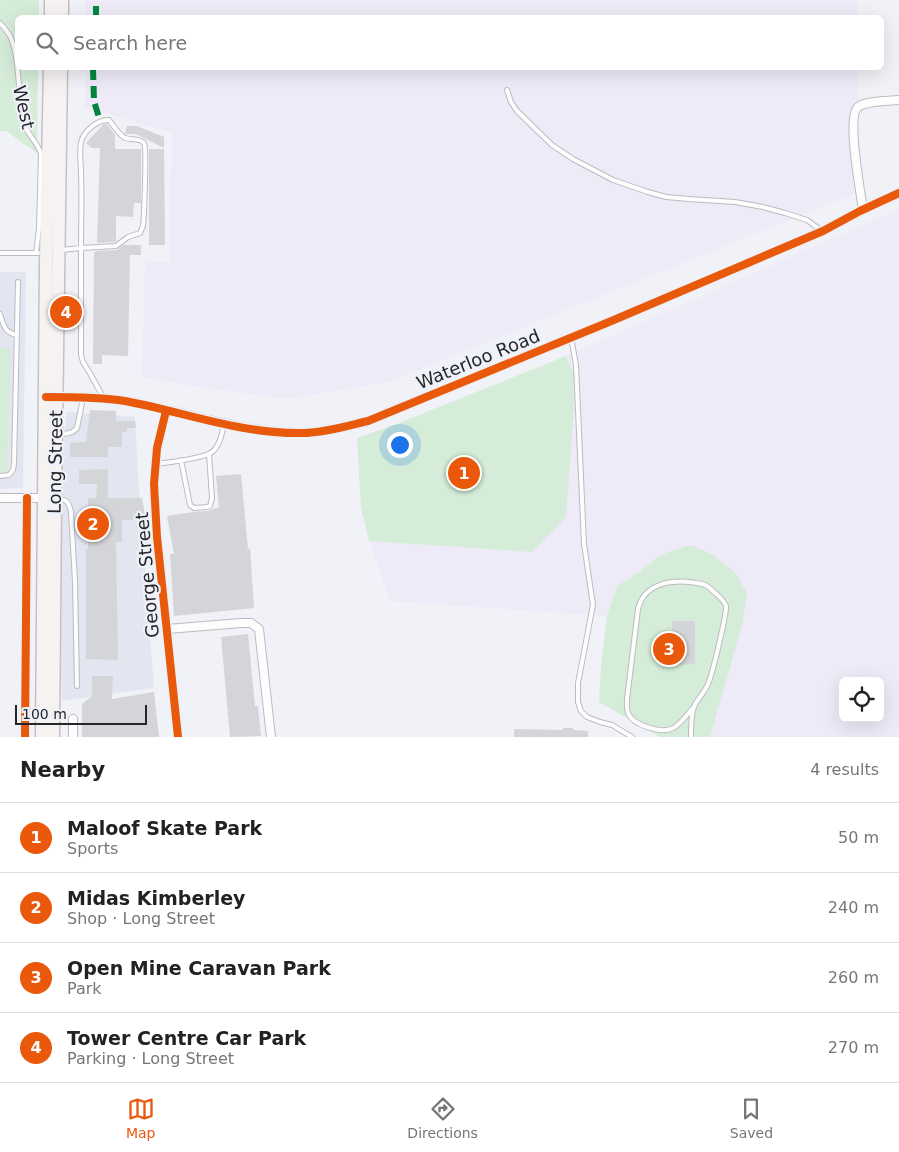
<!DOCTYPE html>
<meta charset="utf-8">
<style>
body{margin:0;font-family:"DejaVu Sans",sans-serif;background:#f6f6f6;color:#222}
.controls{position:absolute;right:15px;bottom:15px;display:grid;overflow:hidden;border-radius:8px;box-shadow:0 5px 20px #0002}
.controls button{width:45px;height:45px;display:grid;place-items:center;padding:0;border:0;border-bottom:1px solid #e0e0e0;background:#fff;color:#222;font:25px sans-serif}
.scale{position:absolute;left:15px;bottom:12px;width:132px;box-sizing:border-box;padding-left:5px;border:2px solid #252629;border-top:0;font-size:14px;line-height:18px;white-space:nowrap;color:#252629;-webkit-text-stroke:4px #eff1f9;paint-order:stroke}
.you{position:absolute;left:399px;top:444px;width:18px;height:18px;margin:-12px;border:4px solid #fff;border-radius:50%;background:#1a73e8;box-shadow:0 0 0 8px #1a73e833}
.badge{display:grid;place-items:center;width:32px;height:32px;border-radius:50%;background:#ea580c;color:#fff;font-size:16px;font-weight:700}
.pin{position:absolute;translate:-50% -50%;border:2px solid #fff;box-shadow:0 1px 5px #0006}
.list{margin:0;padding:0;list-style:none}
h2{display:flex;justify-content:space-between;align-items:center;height:65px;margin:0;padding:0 20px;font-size:21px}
h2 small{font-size:16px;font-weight:400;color:#767676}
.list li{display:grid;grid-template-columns:32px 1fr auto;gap:15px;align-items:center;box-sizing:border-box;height:70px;padding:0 20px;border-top:1px solid #e0e0e0}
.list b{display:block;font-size:19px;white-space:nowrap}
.list p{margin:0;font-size:16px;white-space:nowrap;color:#767676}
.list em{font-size:16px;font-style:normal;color:#767676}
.icon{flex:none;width:28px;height:28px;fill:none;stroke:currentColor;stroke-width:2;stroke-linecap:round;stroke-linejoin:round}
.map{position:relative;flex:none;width:899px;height:737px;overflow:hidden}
.search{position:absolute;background:#fff;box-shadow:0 5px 20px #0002;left:15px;right:15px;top:15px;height:55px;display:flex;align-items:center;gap:12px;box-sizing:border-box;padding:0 18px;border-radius:8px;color:#767676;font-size:19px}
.sheet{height:345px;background:#fff}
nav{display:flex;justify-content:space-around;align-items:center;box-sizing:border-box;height:70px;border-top:1px solid #e0e0e0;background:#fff;font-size:14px;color:#767676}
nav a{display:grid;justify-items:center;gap:2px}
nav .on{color:#ea580c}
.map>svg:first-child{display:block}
</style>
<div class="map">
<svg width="899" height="737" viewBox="0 0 899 737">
<rect width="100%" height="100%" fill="#f1f2f7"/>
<path fill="#e3e6f0" d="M0,272H26L23,488L0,489Z
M67,412L135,417L138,474L154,688L62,701L55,499Z"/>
<path fill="#eeeaf8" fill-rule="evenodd" d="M85,0H857V17L85,18Z
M85,68H858L861,191L389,382L287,399L198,387L142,377L145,260L169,263L172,132L85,108Z
M899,209V737H710L742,626L655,559L640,572L617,586L607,616L390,601L369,541L532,552L576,378L566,356ZM843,681H880V718H843Z"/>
<path fill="#d4ecd8" d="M0,0H39V17L18,18V68H38L37,153L6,131H0Z
M0,348L11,349L7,472L0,471Z
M566,356L576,378L566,517L532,552L369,541L361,508L357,438L394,425Z
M691,545L713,555L734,571L747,593L742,626L710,737H660L599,702L601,666L607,616L617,586L640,572L655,559L668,552Z"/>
<path fill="#d4d5d8" d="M104,124H107L115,135V149H141V203H134L133,217L116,216V241L115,242L97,243L100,148H92L86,143Z
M127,126H137L164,137V148L136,134H125Z
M149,149H164L165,245H149Z
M123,245H141V255H130L128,356L102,355V364H93L94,252H96V251L117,250Z
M90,410L116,411V421H135L136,428H127V432H122V447H108V457H70V443L86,442Z
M108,469V498H142L146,520H122V542H116L118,660L86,659V549H88V498H96L97,484H79V470Z
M241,474L248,549L250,548L254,608L174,616L170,554H174L167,516L193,512L208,511L219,507L216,476Z
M672,621H695V664L673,665Z
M248,634L255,706H258L261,736L230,737L221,637Z
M92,676H113L112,699L154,692L159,737H82V704L92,696Z
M563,728H573V730L588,731V737H514V729L563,730Z"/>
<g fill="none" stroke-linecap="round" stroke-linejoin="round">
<g stroke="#bbbcbf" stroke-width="6">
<path id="service" d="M0,23C4,27 7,31 10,36C21,60 17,97 24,124C28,135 38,143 41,154L39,228L36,253
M507,90L511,102L517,111L552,145L573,159L613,180L648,192L666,197L689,199L735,202L763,207L785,213L807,220L822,231
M107,120H109C114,126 119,135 125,138C131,140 140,138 144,143C147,148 144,216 143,226L140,233L128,237L116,246L81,248C81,223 82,198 81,173C81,163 79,152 81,142C84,131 96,121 107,120Z
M62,250L81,248V355L83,362L91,375L104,399
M0,253H38
M0,314C4,326 4,332 17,335
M571,337L576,365L584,544L593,605L578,683V702L581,711L587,717L600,722L612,725L632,737
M57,434C65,434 72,434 77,428L83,398
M181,460L190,505L194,508L207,507L210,506L212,498L209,454
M155,464C166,463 205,458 212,452C220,446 222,433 224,424
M0,476L9,475L13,470L14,464L18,282
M57,499C67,499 69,502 71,512L75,582L77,686
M691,737C691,729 691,714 694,707C697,699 705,692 708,684C712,676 727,613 726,606C724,600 719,596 714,592C711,589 708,586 705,585C700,583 694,583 690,582C667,580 644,585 638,609L627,699C627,704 626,710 629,715C634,725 660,733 671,729C680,726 687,714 693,708"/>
</g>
<g stroke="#bbbcbf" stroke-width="10">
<path id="minor" d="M863,210C861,194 846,117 858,107C865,101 889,101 899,100
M53,397C76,397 101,397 125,401C183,411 240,433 300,433C322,433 347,426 368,421L609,322L823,231L860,211L899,193
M166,411L157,448L154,484L157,537L178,737
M0,498H48
M167,629L241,623H251L259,629L271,737
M73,719V737
M25,737L27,498"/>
</g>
<g stroke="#c5c0c3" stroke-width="15">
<path id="trunk" d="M51,18V0
M62,18V0
M42,737L46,262L50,68
M53,737L55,499L61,68"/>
</g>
<use href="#service" stroke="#fdfdfe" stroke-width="4"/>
<use href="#minor" stroke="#fdfdfe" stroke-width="8"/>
<use href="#trunk" stroke="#f6f2f2" stroke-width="12"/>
<path stroke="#00873e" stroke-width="6" stroke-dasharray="12 6" stroke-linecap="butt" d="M96,18V0
M93,68L94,101L100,121"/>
<g stroke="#eff1f9" stroke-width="11">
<path id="cycleway" d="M46,397C71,397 100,397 125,401C184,412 241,434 301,433C323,433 346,426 368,421L609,322L823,231L860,211L899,193
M166,411L157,448L154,484L157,537L178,737
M25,737L27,498"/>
</g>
<use href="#cycleway" stroke="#e8590c" stroke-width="8"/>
</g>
<g text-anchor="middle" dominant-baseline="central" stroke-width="4.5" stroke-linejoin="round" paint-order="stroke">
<g font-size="18" fill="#252629" stroke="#eff1f9">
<text transform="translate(24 107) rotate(77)">West</text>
<text transform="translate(478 359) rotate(-22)">Waterloo Road</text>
<text transform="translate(55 462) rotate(-89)">Long Street</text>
<text transform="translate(147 575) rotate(-95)">George Street</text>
</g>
</g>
</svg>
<div class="controls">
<button><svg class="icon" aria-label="locate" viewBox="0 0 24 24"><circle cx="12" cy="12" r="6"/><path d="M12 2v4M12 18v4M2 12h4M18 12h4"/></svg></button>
</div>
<div class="scale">100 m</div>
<div class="you"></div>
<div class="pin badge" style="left:464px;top:473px">1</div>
<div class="pin badge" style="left:93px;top:524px">2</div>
<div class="pin badge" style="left:669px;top:649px">3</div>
<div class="pin badge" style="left:66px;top:312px">4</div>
<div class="search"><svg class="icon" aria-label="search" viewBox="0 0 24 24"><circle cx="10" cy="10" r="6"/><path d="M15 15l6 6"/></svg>Search here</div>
</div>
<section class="sheet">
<h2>Nearby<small>4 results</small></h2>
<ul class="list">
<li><span class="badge">1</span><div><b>Maloof Skate Park</b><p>Sports</p></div><em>50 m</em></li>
<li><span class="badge">2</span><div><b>Midas Kimberley</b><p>Shop · Long Street</p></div><em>240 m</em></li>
<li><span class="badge">3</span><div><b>Open Mine Caravan Park</b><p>Park</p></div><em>260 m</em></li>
<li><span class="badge">4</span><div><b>Tower Centre Car Park</b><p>Parking · Long Street</p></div><em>270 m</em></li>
</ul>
</section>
<nav>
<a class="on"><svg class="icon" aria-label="map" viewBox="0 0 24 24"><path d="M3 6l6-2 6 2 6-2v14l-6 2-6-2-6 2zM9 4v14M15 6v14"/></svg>Map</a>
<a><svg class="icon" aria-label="directions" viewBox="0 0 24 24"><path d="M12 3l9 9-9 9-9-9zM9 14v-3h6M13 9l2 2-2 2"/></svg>Directions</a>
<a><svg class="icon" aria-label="saved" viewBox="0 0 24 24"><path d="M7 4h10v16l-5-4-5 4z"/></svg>Saved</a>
</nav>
